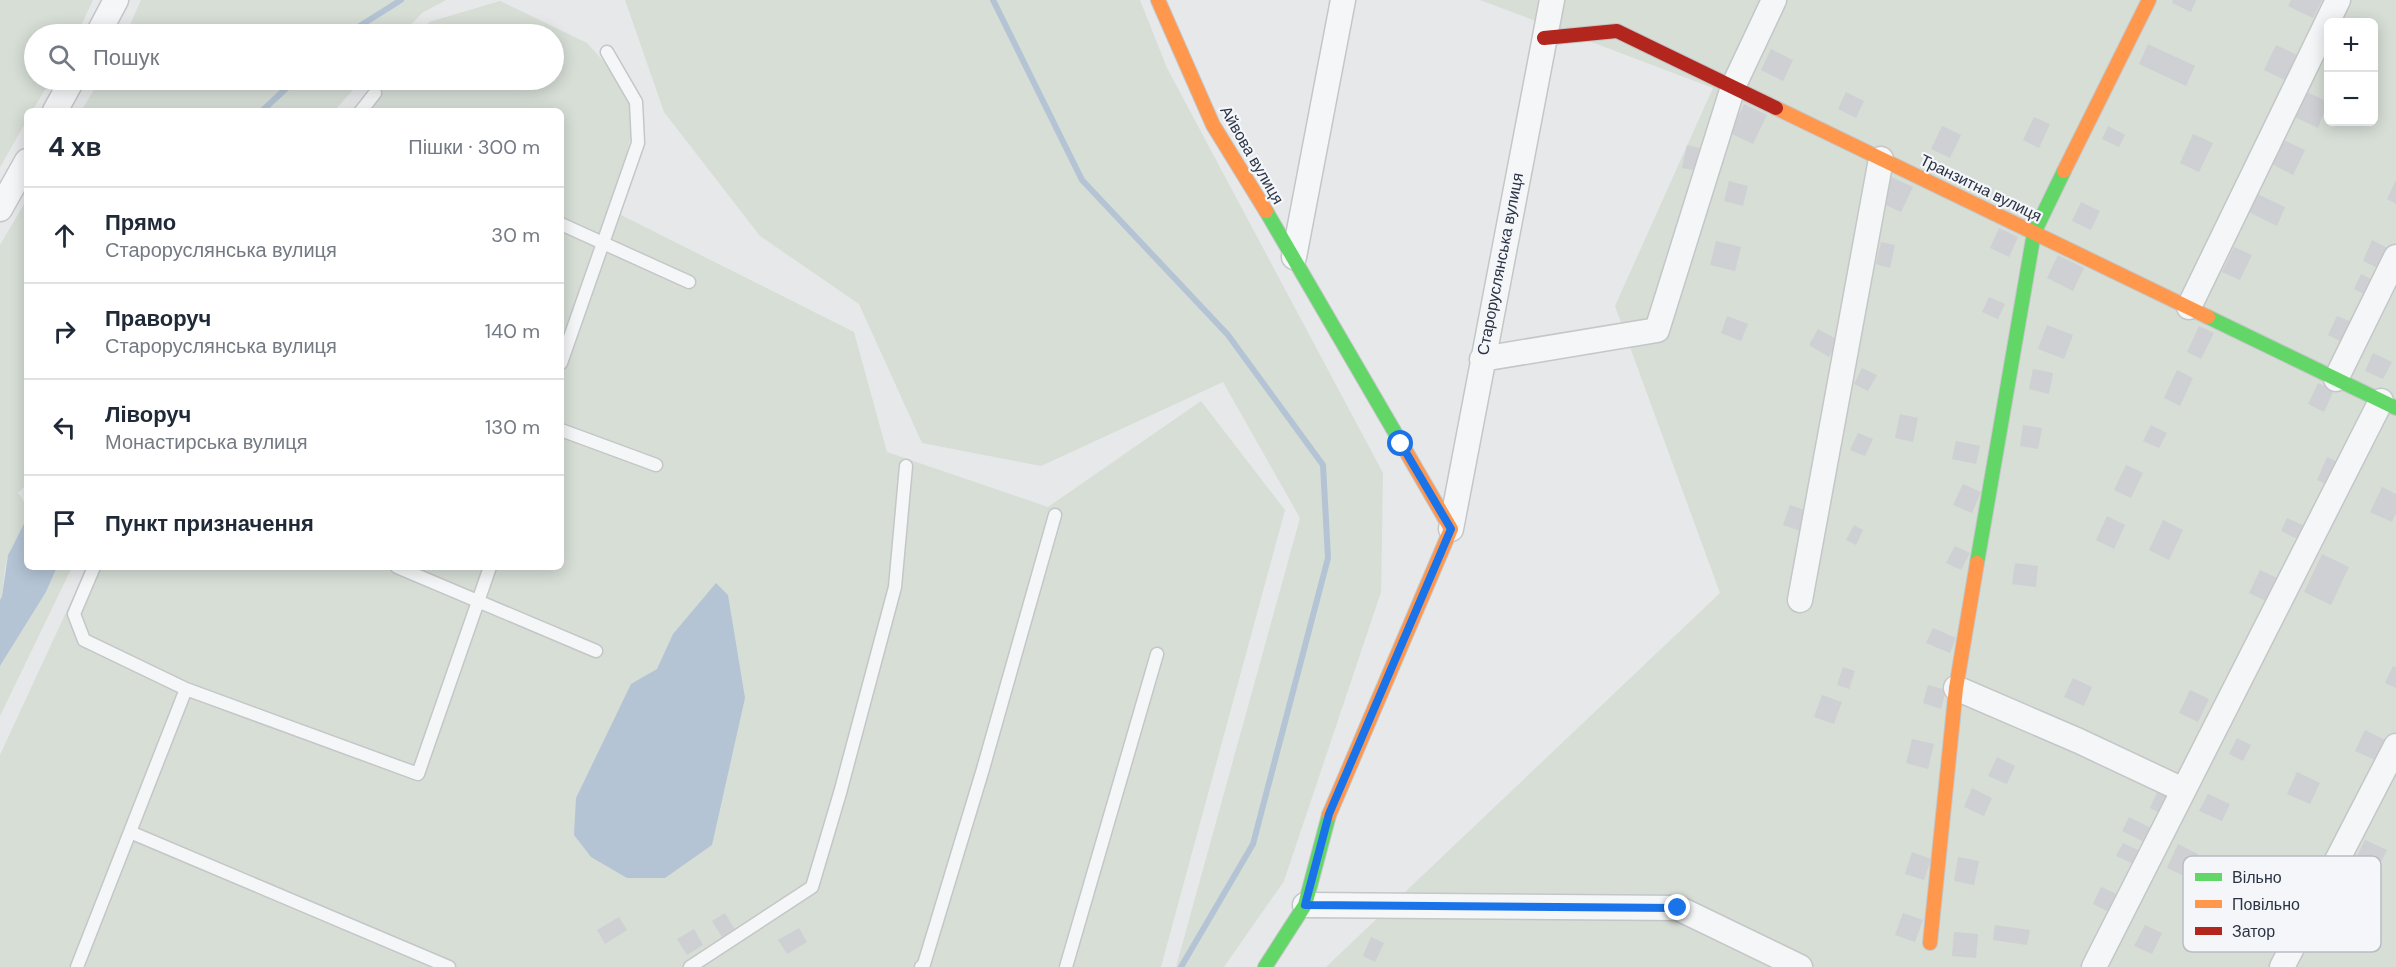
<!DOCTYPE html>
<html lang="uk">
<meta charset="utf-8">
<style>
body{margin:0;font-family:"DM Sans",sans-serif;background:#f6f6f7;color:#1f2937}
.controls{position:absolute;right:18px;top:18px;display:grid;overflow:hidden;border-radius:9px;box-shadow:0 3px 15px #0003}
.controls button{width:54px;height:54px;display:grid;place-items:center;padding:0;border:0;border-bottom:2px solid #e0e1e3;background:#fff;color:#1f2937;font:30px sans-serif}
.stop{position:absolute;width:18px;height:18px;margin:-14px;border:4px solid #1a73e8;border-radius:50%;background:#fff}
.stop.end{background:#1a73e8;border-color:#fff;box-shadow:0 2px 6px #0008}
.list{margin:0;padding:0;list-style:none}
h2{display:flex;justify-content:space-between;align-items:center;height:78px;margin:0;padding:0 24px;font-size:26px}
h2 small{font-size:20px;font-weight:400;color:#747a83}
.list li{display:grid;grid-template-columns:39px 1fr auto;gap:18px;align-items:center;box-sizing:border-box;height:96px;padding:0 24px;border-top:2px solid #e0e1e3}
.list b{display:block;font-size:22px;white-space:nowrap}
.list p{margin:0;font-size:20px;white-space:nowrap;color:#747a83}
.list em{font-size:20px;font-style:normal;color:#747a83}
.icon{flex:none;width:33px;height:33px;fill:none;stroke:currentColor;stroke-width:2;stroke-linecap:round;stroke-linejoin:round}
.map{position:relative;flex:none;width:2396px;height:967px;overflow:hidden}
.search{position:absolute;background:#fff;box-shadow:0 3px 15px #0003;left:24px;top:24px;width:540px;height:66px;display:flex;align-items:center;gap:15px;box-sizing:border-box;padding:0 21px;border-radius:33px;color:#747a83;font-size:22px}
.panel{position:absolute;background:#fff;box-shadow:0 3px 15px #0003;left:24px;top:108px;width:540px;height:462px;border-radius:9px}
.map>svg:first-child{display:block}
</style>
<div class="map">
<svg width="2396" height="967" viewBox="0 0 2396 967">
<rect width="100%" height="100%" fill="#e6e8ea"/>
<path fill="#d6ded6" fill-rule="evenodd" d="M0,0H93L77,34H34V80H51L32,111H27V120L0,167Z
M141,0H446L422,13L402,34H126Z
M625,0H1140L1167,68L1383,473L1381,592L1284,881L1224,967H1176L1300,518L1223,382L1041,466L922,443L859,304L760,236L664,112Z
M1480,0H2396V967H1326L1720,593L1615,306L1713,88ZM2328,22H2374V122H2328Z
M500,1L587,43L624,84L635,122L611,210L854,332L887,452L1048,507L1201,401L1285,510L1161,967H0V755L87,567H561V111H351L379,80H554V34H419L429,22Z
M100,80H362L334,111H81Z
M27,199V484L18,493C38,517 18,530 9,553C4,566 4,582 2,596L0,600V245Z
M57,567H72L0,716V666L46,592Z"/>
<path fill="#b4c4d5" d="M27,518V567H57L46,592L0,666V600L2,596L8,555Z
M716,583L728,595L745,698L712,845L665,878H627L591,857L574,835L576,798L631,684L657,669L673,634Z"/>
<g fill="none" stroke-linecap="round" stroke-linejoin="round">
<path stroke="#b4c4d5" stroke-width="6" d="M993,0L1082,180L1228,335L1323,465L1328,558L1253,844L1181,967
M347,34L401,0
M262,111L295,80"/>
</g>
<path fill="#ced0d3" d="M2173,0H2196L2191,12L2172,3Z
M2291,0H2322L2313,18L2288,6Z
M2148,44L2195,66L2186,86L2139,64Z
M2276,45L2297,55L2285,80L2264,70Z
M1771,49L1793,60L1783,81L1761,70Z
M1846,92L1864,101L1856,118L1838,109Z
M2307,92L2328,102L2318,128L2295,117Z
M1744,104L1767,115L1753,144L1730,133Z
M2034,117L2050,124L2039,148L2023,140Z
M1942,126L1961,135L1950,158L1931,149Z
M2108,126L2125,135L2119,147L2102,139Z
M2193,134L2213,143L2199,172L2180,163Z
M2283,140L2305,150L2293,175L2272,164Z
M1687,145L1704,149L1699,171L1682,168Z
M1891,177L1913,187L1901,212L1879,202Z
M2396,180V204L2387,199Z
M1729,181L1748,186L1743,206L1724,201Z
M2257,194L2285,207L2277,226L2249,212Z
M2081,202L2100,211L2091,230L2072,221Z
M1999,228L2018,237L2009,257L1990,248Z
M2372,240L2387,248L2378,268L2363,261Z
M1716,241L1741,247L1735,271L1710,265Z
M1881,242L1895,245L1890,268L1876,264Z
M2234,247L2252,255L2240,280L2222,272Z
M2058,255L2084,268L2073,291L2047,278Z
M2361,274L2373,280L2366,295L2354,289Z
M1989,297L2005,304L1998,319L1982,312Z
M1727,316L1748,324L1741,341L1721,333Z
M2337,316L2354,323L2344,343L2328,335Z
M2047,325L2073,335L2064,359L2038,349Z
M2199,326L2214,333L2201,359L2187,352Z
M1818,329L1838,340L1829,357L1809,345Z
M2373,353L2392,362L2383,379L2365,371Z
M1862,368L1877,375L1868,391L1854,384Z
M2033,369L2053,373L2049,394L2029,389Z
M2177,370L2193,378L2180,406L2164,398Z
M2318,383L2334,390L2324,412L2308,404Z
M1900,414L1918,418L1913,442L1895,438Z
M2023,425L2042,428L2038,449L2020,446Z
M2151,425L2167,433L2159,448L2143,441Z
M1858,433L1873,439L1865,456L1850,450Z
M1956,441L1980,446L1976,464L1952,459Z
M2327,457L2342,464L2331,487L2317,480Z
M2126,465L2143,473L2131,498L2114,490Z
M1963,484L1981,492L1972,513L1953,505Z
M2382,487L2396,494V513L2392,522L2370,512Z
M1790,505L1808,511L1801,531L1783,525Z
M2107,516L2125,525L2114,549L2096,540Z
M2287,518L2309,528L2302,541L2281,531Z
M2163,520L2183,530L2169,560L2149,550Z
M1854,525L1863,530L1856,545L1846,540Z
M1955,546L1970,553L1961,570L1946,563Z
M2322,554L2349,567L2331,605L2304,592Z
M2015,563L2038,566L2036,587L2012,584Z
M2260,570L2279,579L2268,602L2249,593Z
M1933,628L1956,638L1950,653L1926,643Z
M2393,666L2396,668V688L2385,683Z
M1843,667L1855,671L1849,689L1837,685Z
M2073,678L2092,687L2084,706L2064,697Z
M1928,685L1946,690L1941,709L1923,703Z
M2190,690L2209,699L2198,722L2179,713Z
M1822,695L1842,702L1834,724L1814,717Z
M2365,730L2385,740L2375,760L2355,751Z
M2237,738L2251,745L2243,761L2229,754Z
M1912,739L1934,744L1928,769L1906,763Z
M1997,757L2015,766L2007,784L1988,776Z
M2297,772L2320,783L2310,804L2287,794Z
M1972,788L1992,798L1984,816L1964,807Z
M2158,790L2172,796L2163,814L2150,808Z
M2208,794L2230,804L2222,821L2199,811Z
M2129,817L2157,831L2150,845L2122,831Z
M2365,840L2387,850L2378,868L2356,858Z
M2123,843L2140,851L2134,864L2116,856Z
M2178,844L2198,854L2187,877L2167,868Z
M1912,852L1931,859L1924,880L1905,874Z
M1958,857L1979,861L1974,885L1954,881Z
M2101,887L2119,895L2111,913L2093,904Z
M725,913L735,930L722,937L712,921Z
M1903,913L1923,920L1915,942L1895,935Z
M619,917L627,930L605,944L597,930Z
M1995,925L2030,930L2027,945L1993,940Z
M2145,925L2162,933L2152,954L2134,946Z
M799,928L807,942L787,954L778,940Z
M694,929L703,945L687,955L677,939Z
M1954,932L1978,934L1976,958L1952,956Z
M1371,937L1384,943L1375,962L1363,956Z"/>
<g fill="none" stroke-linecap="round" stroke-linejoin="round">
<g stroke="#c4c6c8" stroke-width="15">
<path id="lane" d="M361,111L375,93
M561,224L689,282
M561,363L638,143L636,102L607,52
M561,430L656,465
M94,567L74,614L84,640L186,689L418,774L490,567
M397,567L596,651
M130,832L449,967
M77,967L186,689
M690,967L812,887L840,793L895,587L906,466
M921,967L924,964L983,769L1055,515
M1066,967L1157,654"/>
</g>
<g stroke="#c4c6c8" stroke-width="27">
<path id="street" d="M98,34L116,0
M55,111L72,80
M0,209L27,161
M1294,257L1343,0
M2189,307L2338,0
M1482,359L1657,330L1733,87L1774,0
M2336,379L2396,257
M1451,529L1552,0
M1800,600L1881,159
M1956,688L2079,741L2183,790
M1305,905L1678,908L1800,967
M2094,967L2381,401
M2282,967L2396,746"/>
</g>
<g stroke="#c4c6c8" stroke-width="16">
<path id="fast" d="M1266,211L1404,448
M2208,317L2396,408
M1977,563L2034,233L2064,171
M1265,967L1305,905L1329,815"/>
</g>
<g stroke="#c4c6c8" stroke-width="16">
<path id="slow" d="M1158,0L1213,125L1266,211
M1776,108L2208,317
M2064,171L2149,0
M1329,815L1451,529L1404,448
M1930,943L1956,688L1977,563"/>
</g>
<g stroke="#c4c6c8" stroke-width="16">
<path id="jam" d="M1544,38L1617,31L1776,108"/>
</g>
<use href="#lane" stroke="#f5f6f7" stroke-width="12"/>
<use href="#street" stroke="#f5f6f7" stroke-width="24"/>
<use href="#fast" stroke="#63d668" stroke-width="14"/>
<use href="#slow" stroke="#ff974d" stroke-width="14"/>
<use href="#jam" stroke="#b3261e" stroke-width="14"/>
</g>
<g fill="none" stroke-linecap="round" stroke-linejoin="round">
<path stroke="#1a73e8" stroke-width="8" d="M1401,444L1451,529L1329,814L1305,905L1678,908"/>
</g>
<g text-anchor="middle" dominant-baseline="central" stroke-width="4.5" stroke-linejoin="round" paint-order="stroke">
<g font-size="16" fill="#2b3445" stroke="#f4f6f9">
<text transform="translate(1252 155) rotate(60)">Айвова вулиця</text>
<text transform="translate(1981 188) rotate(26)">Транзитна вулиця</text>
<text transform="translate(1500 264) rotate(-79)">Староруслянська вулиця</text>
</g>
</g>
<rect x="2183" y="856" width="198" height="96" rx="9" fill="#f4f6f9" stroke="#b8bcc3" stroke-width="1.5"/>
<rect x="2195" y="873" width="27" height="8" fill="#63d668"/>
<rect x="2195" y="900" width="27" height="8" fill="#ff974d"/>
<rect x="2195" y="927" width="27" height="8" fill="#b3261e"/>
<g font-size="16" fill="#2b3445">
<text x="2232" y="883">Вільно</text>
<text x="2232" y="910">Повільно</text>
<text x="2232" y="937">Затор</text>
</g>
</svg>
<div class="controls">
<button>+</button>
<button>−</button>
</div>
<div class="stop" style="left:1401px;top:444px"></div>
<div class="stop end" style="left:1678px;top:908px"></div>
<div class="search"><svg class="icon" aria-label="search" viewBox="0 0 24 24"><circle cx="10" cy="10" r="6"/><path d="M15 15l6 6"/></svg>Пошук</div>
<section class="panel">
<h2>4 хв<small>Пішки · 300 m</small></h2>
<ul class="list">
<li><svg class="icon" aria-label="ahead" viewBox="0 0 24 24"><path d="M12 20V5M6 11l6-6 6 6"/></svg><div><b>Прямо</b><p>Староруслянська вулиця</p></div><em>30 m</em></li>
<li><svg class="icon" aria-label="right" viewBox="0 0 24 24"><path d="M7 20v-9h11M14 6l5 5-5 5"/></svg><div><b>Праворуч</b><p>Староруслянська вулиця</p></div><em>140 m</em></li>
<li><svg class="icon" aria-label="left" viewBox="0 0 24 24"><path d="M17 20v-9H6M10 6l-5 5 5 5"/></svg><div><b>Ліворуч</b><p>Монастирська вулиця</p></div><em>130 m</em></li>
<li><svg class="icon" aria-label="arrive" viewBox="0 0 24 24"><path d="M6 21V4h12l-3 4 3 4H6"/></svg><div><b>Пункт призначення</b></div></li>
</ul>
</section>
</div>
